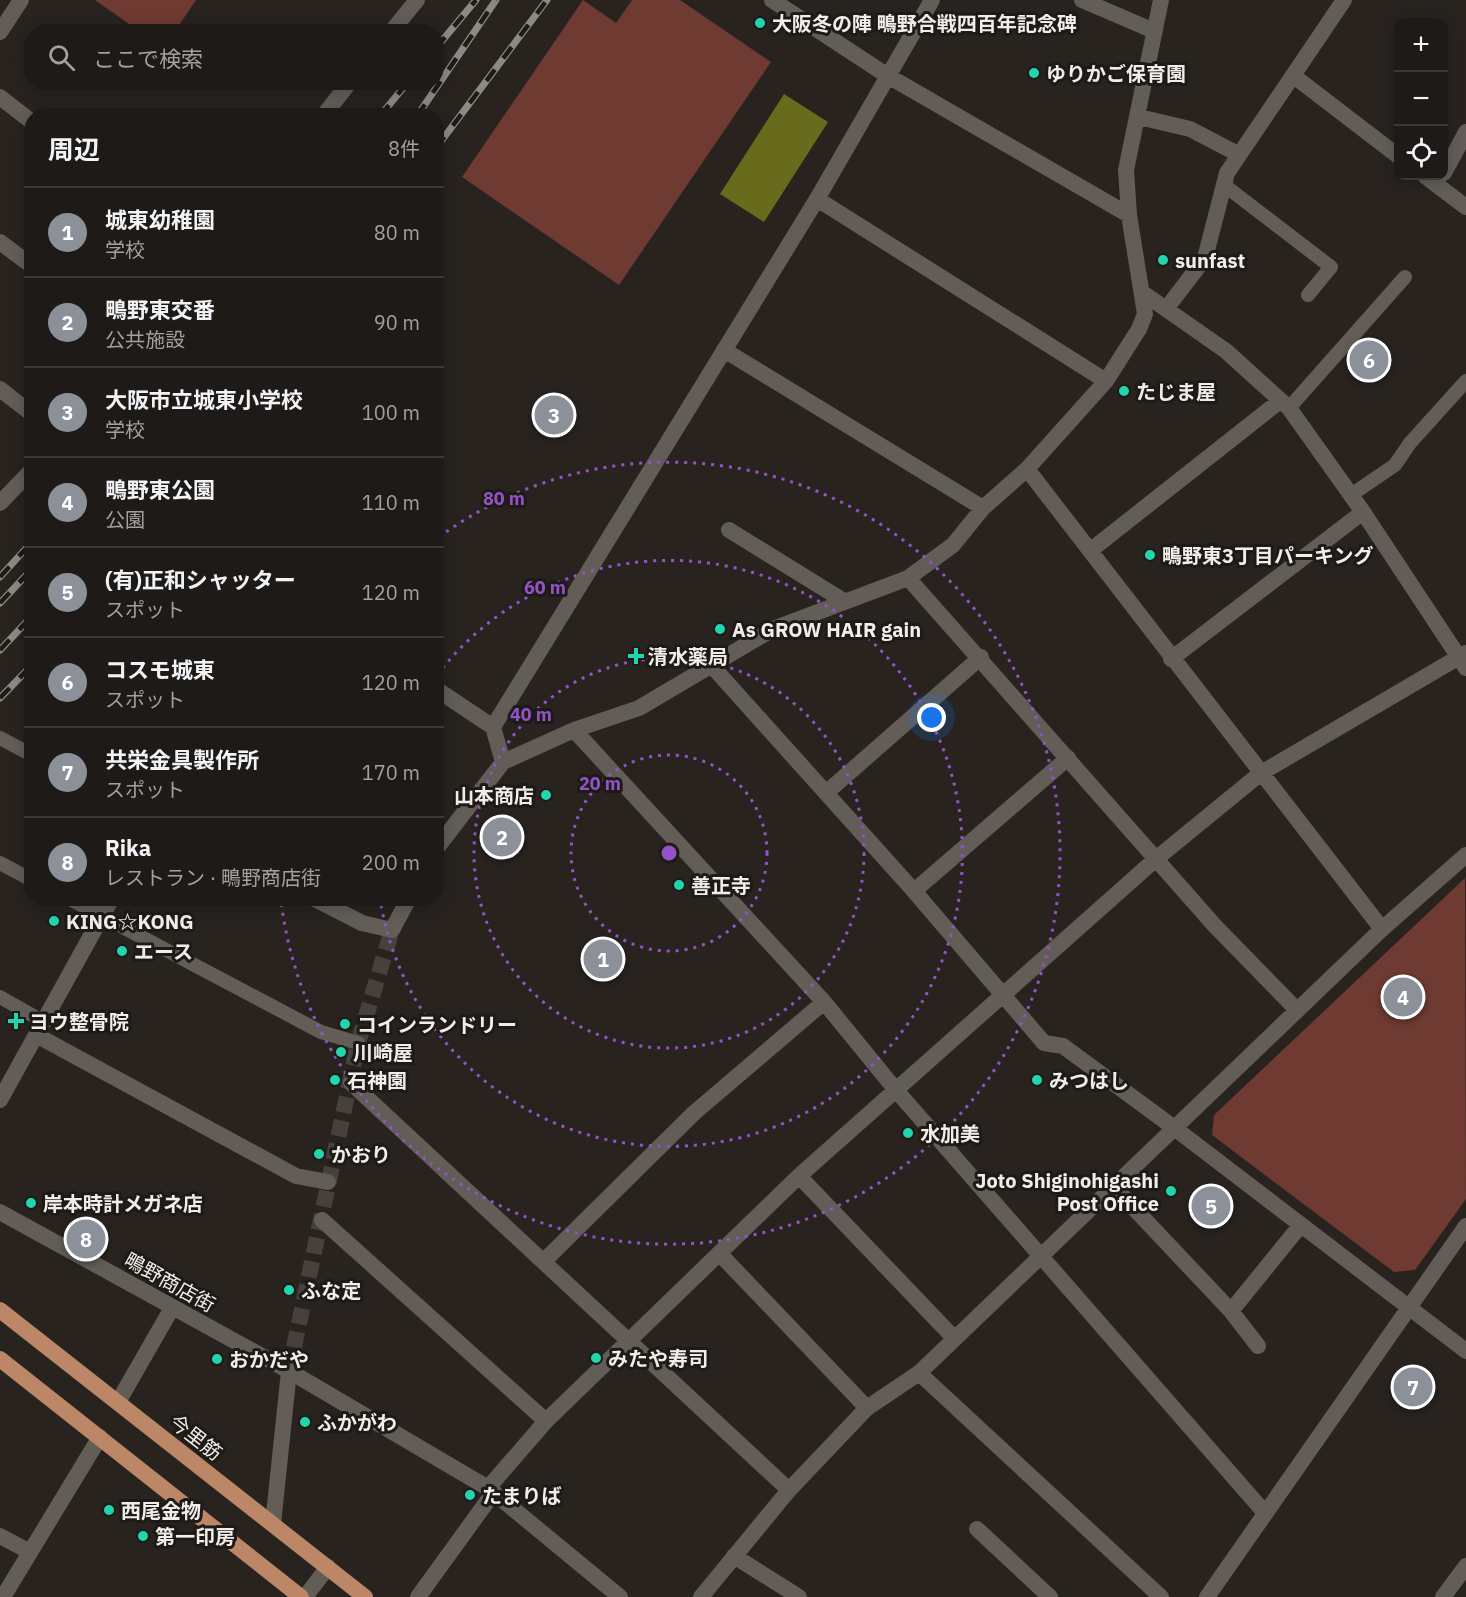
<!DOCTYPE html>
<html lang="ja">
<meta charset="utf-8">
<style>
body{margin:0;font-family:"IBM Plex Sans","Noto Sans JP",sans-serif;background:#2b2724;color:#f1f3f6}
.controls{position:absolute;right:18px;top:18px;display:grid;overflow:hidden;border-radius:12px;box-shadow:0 3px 15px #0003}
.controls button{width:54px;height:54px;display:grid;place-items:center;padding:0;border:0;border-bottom:2px solid #3c3836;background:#1e1a17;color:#f1f3f6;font:30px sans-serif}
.you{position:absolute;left:932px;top:718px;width:21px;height:21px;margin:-15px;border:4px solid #fff;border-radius:50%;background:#1a73e8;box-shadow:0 0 0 9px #1a73e833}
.badge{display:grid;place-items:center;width:39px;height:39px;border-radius:50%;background:#8c9099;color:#fff;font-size:20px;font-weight:700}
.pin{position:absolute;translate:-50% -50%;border:3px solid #fff;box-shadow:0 2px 6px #0006}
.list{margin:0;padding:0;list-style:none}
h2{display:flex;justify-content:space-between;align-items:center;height:78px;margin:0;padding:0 24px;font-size:26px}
h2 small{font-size:20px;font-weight:400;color:#a1a1a1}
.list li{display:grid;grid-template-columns:39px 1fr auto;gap:18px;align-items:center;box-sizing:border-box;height:90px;padding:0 24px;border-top:2px solid #3c3836}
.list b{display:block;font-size:22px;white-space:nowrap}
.list p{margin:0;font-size:20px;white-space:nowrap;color:#a1a1a1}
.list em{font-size:20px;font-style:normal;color:#a1a1a1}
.icon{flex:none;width:33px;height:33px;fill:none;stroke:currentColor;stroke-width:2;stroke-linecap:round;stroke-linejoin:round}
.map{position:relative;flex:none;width:1466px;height:1597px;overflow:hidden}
.search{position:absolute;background:#1e1a17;box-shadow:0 3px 15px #0003;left:24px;top:24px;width:420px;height:66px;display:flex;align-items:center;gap:15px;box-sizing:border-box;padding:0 21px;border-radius:24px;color:#a1a1a1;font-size:22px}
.panel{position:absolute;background:#1e1a17;box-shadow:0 3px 15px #0003;left:24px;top:108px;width:420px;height:798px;border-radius:24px}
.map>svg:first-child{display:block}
</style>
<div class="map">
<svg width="1466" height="1597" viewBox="0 0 1466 1597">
<rect width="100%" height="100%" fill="#28231f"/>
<path fill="#6e3a31" d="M95,0H196L175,31H139Z
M583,0L616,23L632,0H680L771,62L619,285L462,177Z
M1465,878L1466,1199L1415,1270L1394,1272L1212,1135L1214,1115Z"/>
<path fill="#686b1b" d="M784,94L828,122L764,222L720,194Z"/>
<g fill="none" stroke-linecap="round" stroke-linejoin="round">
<path stroke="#46413d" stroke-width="16" stroke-dasharray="16 8" stroke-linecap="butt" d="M289,1371L358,1043L392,930"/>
<path stroke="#625d57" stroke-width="14" d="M1224,185L1331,267L1308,295
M1289,408L1405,277
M1351,495L1395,465L1410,443L1466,381
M0,738L32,755
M0,863L32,880
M68,898L321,1032L358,1043
M0,997L44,1022"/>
<path stroke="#625d57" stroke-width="16" d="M0,1212L289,1371L273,1524
M118,1402L172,1308"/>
<path stroke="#625d57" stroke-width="16" d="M772,0L888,76L1129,215
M1082,0L1154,31
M0,32L21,0
M391,32L417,0
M1295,77L1398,156
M0,97L32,122
M323,116L350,82
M1139,117L1190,129L1238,154
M1444,173L1466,132
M1425,176L1466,207
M817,199L1106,381
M0,242L32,266
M1143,293L1226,351L1289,408L1363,512L1466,668
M1166,309L1205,258L1227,173L1344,0
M724,350L983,508
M0,389L32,414
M1027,469L1382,929
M0,503L32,470
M729,530L844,601
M1091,550L1280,401
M908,578L1215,926L1297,1010
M1171,659L1363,512
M712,666L914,891L1044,1043L1063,1046L1173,1127L1466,1351
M436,689L493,727L503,762
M493,727L817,199L932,0
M574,730L824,1002L895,1089L1265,1513
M827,792L981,657
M436,849L503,762L574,730L639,708L773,629L908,578L953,545L983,508L1027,469L1106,381L1139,329L1145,314L1129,215L1126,170L1161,0
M914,891L1068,758
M313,898L362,923L392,930L409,898
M36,1035L296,1176L328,1182
M351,1083L789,1490
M0,1100L112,898
M799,1176L954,1338
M1113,1186L1231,1311L1300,1226
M322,1220L546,1421
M719,1253L867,1408
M544,1261L694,1113L824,1002
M1231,1311L1258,1346
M289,1371L488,1488L620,1597
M919,1373L1161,1597
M488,1488L546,1421L799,1176L1157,858L1261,773L1466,653
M977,1529L1050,1597
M0,1536L30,1552
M734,1556L799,1597
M3,1597L100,1437
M305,1597L328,1567
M418,1597L494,1492
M701,1597L789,1490L867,1408L919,1373L1382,929L1466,855
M1207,1597L1466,1226
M1443,1597L1466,1566"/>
<path stroke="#bc8766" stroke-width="16" d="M0,1310L365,1597
M0,1359L301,1597"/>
<g stroke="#8d8985" stroke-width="7">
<path id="rail" d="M436,48L476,0
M380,116L408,82
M417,116L496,0
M436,148L547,0
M0,577L32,542
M0,603L32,569
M0,650L32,616
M0,698L32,665"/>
</g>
<use href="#rail" stroke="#1e1a15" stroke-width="4.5" stroke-dasharray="14" stroke-linecap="butt"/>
</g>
<g fill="none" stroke="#9253c8" stroke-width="3" stroke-dasharray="3 6">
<circle cx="669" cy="853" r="98"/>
<circle cx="669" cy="853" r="195"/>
<path d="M437 675A293 293 0 1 1 380 899"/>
<path d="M439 537A391 391 0 1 1 281 901"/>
</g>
<g fill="#23d5af" stroke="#1e1a15" stroke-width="2">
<circle cx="760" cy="23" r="6"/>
<circle cx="1034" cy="73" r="6"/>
<circle cx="1163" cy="260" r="6"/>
<circle cx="1124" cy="391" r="6"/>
<circle cx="1150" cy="555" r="6"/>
<circle cx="720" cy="629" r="6"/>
<path d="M633 647h6v6h6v6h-6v6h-6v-6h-6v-6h6z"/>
<circle cx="546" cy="795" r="6"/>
<circle cx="679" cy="885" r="6"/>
<circle cx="54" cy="921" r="6"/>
<circle cx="122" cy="951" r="6"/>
<path d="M13 1012h6v6h6v6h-6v6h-6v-6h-6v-6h6z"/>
<circle cx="345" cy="1024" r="6"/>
<circle cx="341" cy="1052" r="6"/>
<circle cx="335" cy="1080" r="6"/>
<circle cx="1037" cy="1080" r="6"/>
<circle cx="908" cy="1133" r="6"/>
<circle cx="319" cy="1154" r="6"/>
<circle cx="1171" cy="1191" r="6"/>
<circle cx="31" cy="1203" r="6"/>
<circle cx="289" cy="1290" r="6"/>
<circle cx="596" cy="1358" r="6"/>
<circle cx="217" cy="1359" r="6"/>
<circle cx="305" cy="1422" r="6"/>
<circle cx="470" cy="1495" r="6"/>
<circle cx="109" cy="1510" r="6"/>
<circle cx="143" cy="1536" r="6"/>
</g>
<g text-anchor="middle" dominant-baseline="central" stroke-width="6" stroke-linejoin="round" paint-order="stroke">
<g font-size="20" font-weight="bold" fill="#f0edea" stroke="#1e1a15" text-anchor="start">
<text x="772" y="23">大阪冬の陣 鴫野合戦四百年記念碑</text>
<text x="1046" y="73">ゆりかご保育園</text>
<text x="1175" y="260">sunfast</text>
<text x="1136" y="391">たじま屋</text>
<text x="1162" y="555">鴫野東3丁目パーキング</text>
<text x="732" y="629">As GROW HAIR gain</text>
<text x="648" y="656">清水薬局</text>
<text x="534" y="795" text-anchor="end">山本商店</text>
<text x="691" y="885">善正寺</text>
<text x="66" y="921">KING☆KONG</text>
<text x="134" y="951">エース</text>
<text x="29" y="1021">ヨウ整骨院</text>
<text x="357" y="1024">コインランドリー</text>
<text x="353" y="1052">川崎屋</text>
<text x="347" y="1080">石神園</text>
<text x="1049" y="1080">みつはし</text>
<text x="920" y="1133">水加美</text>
<text x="331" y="1154">かおり</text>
<text x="1159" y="1180" text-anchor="end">Joto Shiginohigashi<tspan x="1159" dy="23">Post Office</tspan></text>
<text x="43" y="1203">岸本時計メガネ店</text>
<text x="301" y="1290">ふな定</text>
<text x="608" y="1358">みたや寿司</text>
<text x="229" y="1359">おかだや</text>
<text x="317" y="1422">ふかがわ</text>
<text x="482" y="1495">たまりば</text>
<text x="121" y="1510">西尾金物</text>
<text x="155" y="1536">第一印房</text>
</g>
<g font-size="20" fill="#f0edea" stroke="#1e1a15">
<text transform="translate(170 1282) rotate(29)">鴫野商店街</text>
<text transform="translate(196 1437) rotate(38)">今里筋</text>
</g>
</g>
<circle cx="669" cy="853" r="9" fill="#9253c8" stroke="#1e1a15" stroke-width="3"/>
<g font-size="18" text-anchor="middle" font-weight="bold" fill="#9253c8" stroke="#1e1a15" stroke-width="6" stroke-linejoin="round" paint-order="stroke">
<text x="504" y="505">80 m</text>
<text x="545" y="594">60 m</text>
<text x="531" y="721">40 m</text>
<text x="600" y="790">20 m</text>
</g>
</svg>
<div class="controls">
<button>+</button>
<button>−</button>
<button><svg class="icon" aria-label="locate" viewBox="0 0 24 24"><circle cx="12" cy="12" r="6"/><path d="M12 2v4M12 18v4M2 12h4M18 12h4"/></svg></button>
</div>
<div class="you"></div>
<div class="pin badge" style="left:603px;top:959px">1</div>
<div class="pin badge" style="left:502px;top:837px">2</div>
<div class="pin badge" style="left:554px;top:415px">3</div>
<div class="pin badge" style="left:1403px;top:997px">4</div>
<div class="pin badge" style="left:1211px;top:1206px">5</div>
<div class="pin badge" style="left:1369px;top:360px">6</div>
<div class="pin badge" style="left:1413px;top:1387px">7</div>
<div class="pin badge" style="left:86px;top:1239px">8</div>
<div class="search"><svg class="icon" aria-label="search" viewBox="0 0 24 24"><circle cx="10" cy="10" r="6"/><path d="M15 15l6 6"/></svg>ここで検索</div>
<section class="panel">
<h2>周辺<small>8件</small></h2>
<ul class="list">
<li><span class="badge">1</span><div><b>城東幼稚園</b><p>学校</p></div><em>80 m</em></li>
<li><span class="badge">2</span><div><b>鴫野東交番</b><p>公共施設</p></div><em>90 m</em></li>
<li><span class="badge">3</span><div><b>大阪市立城東小学校</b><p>学校</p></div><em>100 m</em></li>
<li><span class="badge">4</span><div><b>鴫野東公園</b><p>公園</p></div><em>110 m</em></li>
<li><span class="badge">5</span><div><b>(有)正和シャッター</b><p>スポット</p></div><em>120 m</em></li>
<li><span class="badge">6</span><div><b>コスモ城東</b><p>スポット</p></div><em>120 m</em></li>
<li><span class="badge">7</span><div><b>共栄金具製作所</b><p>スポット</p></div><em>170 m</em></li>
<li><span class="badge">8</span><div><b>Rika</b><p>レストラン · 鴫野商店街</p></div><em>200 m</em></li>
</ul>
</section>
</div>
